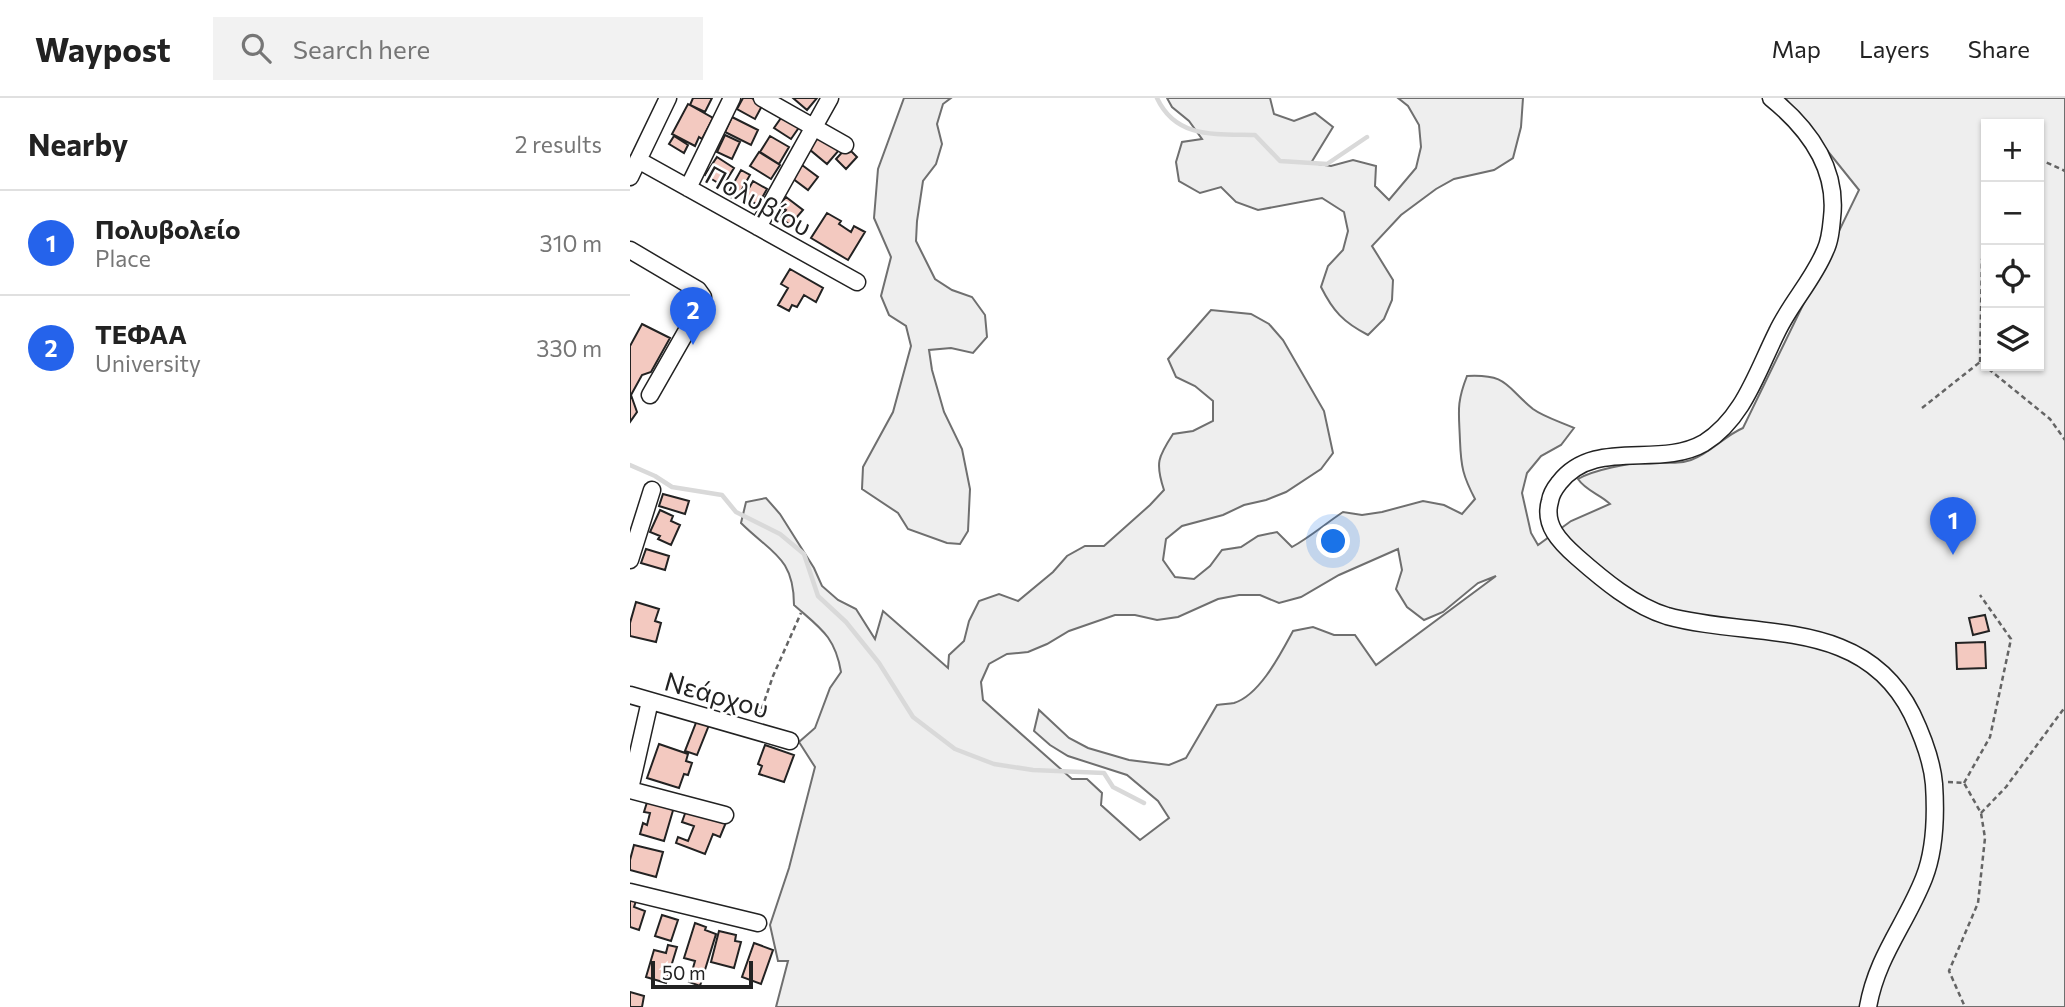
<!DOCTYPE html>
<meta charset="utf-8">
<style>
body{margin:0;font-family:Commissioner,sans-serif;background:#f2f2f2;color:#222}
.controls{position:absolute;right:21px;top:21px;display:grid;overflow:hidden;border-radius:0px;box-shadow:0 2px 5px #0004}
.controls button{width:63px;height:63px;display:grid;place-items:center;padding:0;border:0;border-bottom:2px solid #e0e0e0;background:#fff;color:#222;font:35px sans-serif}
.scale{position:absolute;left:21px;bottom:18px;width:102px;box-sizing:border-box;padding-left:7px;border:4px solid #222;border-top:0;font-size:19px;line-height:24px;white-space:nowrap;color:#222;-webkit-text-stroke:5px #fff;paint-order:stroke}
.you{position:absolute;left:704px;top:444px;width:24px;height:24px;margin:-18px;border:5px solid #fff;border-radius:50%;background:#1a73e8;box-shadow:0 0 0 10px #1a73e833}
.badge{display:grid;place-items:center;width:46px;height:46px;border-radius:50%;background:#2563eb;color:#fff;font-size:23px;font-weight:700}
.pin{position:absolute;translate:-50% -58px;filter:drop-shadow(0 2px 4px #0008)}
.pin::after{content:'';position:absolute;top:37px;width:24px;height:21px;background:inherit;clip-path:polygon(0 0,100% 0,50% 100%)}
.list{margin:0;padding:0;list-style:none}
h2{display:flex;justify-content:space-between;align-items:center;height:91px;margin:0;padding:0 28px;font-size:30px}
h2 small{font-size:23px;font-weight:400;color:#767676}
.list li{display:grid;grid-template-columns:46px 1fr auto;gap:21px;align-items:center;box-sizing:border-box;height:105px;padding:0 28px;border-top:2px solid #e0e0e0}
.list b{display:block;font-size:26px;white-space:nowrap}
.list p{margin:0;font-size:23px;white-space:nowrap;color:#767676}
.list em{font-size:23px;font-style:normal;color:#767676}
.icon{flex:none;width:38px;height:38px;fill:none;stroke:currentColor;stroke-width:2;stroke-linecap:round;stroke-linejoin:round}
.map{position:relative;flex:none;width:1435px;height:909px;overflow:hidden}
header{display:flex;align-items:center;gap:42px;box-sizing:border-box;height:98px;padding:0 35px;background:#fff;border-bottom:2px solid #e0e0e0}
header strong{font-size:33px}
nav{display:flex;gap:38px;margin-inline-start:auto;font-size:24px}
.search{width:490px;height:63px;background:#f2f2f2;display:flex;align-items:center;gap:18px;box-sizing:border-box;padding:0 24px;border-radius:0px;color:#767676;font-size:26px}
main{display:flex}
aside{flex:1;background:#fff}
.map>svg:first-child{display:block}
</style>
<header>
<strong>Waypost</strong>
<div class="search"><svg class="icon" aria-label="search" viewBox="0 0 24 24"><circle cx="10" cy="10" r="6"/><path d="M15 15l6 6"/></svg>Search here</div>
<nav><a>Map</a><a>Layers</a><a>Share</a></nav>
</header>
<main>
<aside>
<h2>Nearby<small>2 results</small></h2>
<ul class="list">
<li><span class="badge">1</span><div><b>Πολυβολείο</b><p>Place</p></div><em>310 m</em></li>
<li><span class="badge">2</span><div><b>ΤΕΦΑΑ</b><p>University</p></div><em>330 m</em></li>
</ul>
</aside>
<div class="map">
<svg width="1435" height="909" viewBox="0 0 1435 909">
<rect width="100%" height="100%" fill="#fff"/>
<path fill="#eee" stroke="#6f6f6f" stroke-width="2" fill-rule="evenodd" d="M274,0H321L313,6L307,26L312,46L306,66L293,83L287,123L286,143L305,181L322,192L342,199L355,217L357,239L343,255L321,250L299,252L302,272L314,314L332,351L340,391L338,433L330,446L317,445L278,431L268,415L232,391L233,369L263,314L281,248L276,228L259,217L251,198L261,159L244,120L248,71Z
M537,0H640L644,16L664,23L685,15L703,29L681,65L701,68L723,62L746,68L745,88L759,102L786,70L791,49L789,27L778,8L768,0H893L891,29L883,60L864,72L824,81L806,91L771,117L742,148L763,182L762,202L754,221L738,237C713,224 703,213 691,189L698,168L713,152L718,133L714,114L692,100L628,112L606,104L591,89L570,95L549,83L546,64L552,44L572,41L559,23L542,9Z
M1155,0H1435V909H146L158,863H148L140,827L159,770L185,669L169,644L185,630L200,590L211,574C205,538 190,530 164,507C164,459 141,455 111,425L116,404L136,400L150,416L184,470L192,488L208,502L226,511L245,541L253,513L318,570L319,557L334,543L339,523L349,503L369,496L388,503L423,474L437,458L455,448H474L520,407L534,392C525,365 528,359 543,336L563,333L583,323V303L565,288L546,279L538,261L581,212L621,216L639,226L653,242L694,313L703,355L691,371L656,394L636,402L614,407L593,417L552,428L536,441L533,462L545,479L564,481L580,468L592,452L611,449L628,438L647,434L662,449C680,439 695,426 713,414L732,417L752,414L793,403L814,407L832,416L845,401C833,378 831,369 830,343C829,314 826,306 837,278C878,276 875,288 903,311C914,319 931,324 944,330L931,347L911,358L897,375L892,395L901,435L908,447L941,423L980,406C970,396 956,393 948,381C963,372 999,365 1017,364C1032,364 1046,367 1061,362C1081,355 1094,338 1113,330L1229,92ZM1356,26H1409V268H1356ZM768,451L772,472L766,491L777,509L794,522L813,514L848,485L866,478L746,567L725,537H704L683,529L663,533C651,555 630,597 604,605C599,606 593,606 587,607L556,660L539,667L499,662L458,650L439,640L409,612L404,633L420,647L438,658L497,677L528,703L539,720L510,742L471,707L472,695L457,681H442L353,602L351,584L359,566L377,556L398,554L417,546L439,533L485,517H505L527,522L548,519L588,501L609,497H630L649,505L671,499L709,477Z"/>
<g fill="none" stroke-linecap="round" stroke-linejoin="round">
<path stroke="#d9d9d9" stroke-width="4.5" d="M527,0C546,41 586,36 625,37L650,63L697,66L737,39
M0,367L25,378L42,389L92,397L106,414L150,436L174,456L188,498L216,524L249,565L283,619L325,651L364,666L403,672L474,675L483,689L514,705"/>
</g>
<path fill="#f3c9c0" stroke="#222" stroke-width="2" d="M63,0H82L75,14L60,7Z
M113,0H122L133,6L125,21L107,11Z
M163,0H187L177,12Z
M58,6L83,20L72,41L69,39L65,48L42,36Z
M153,17L170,28L161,41L144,30Z
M102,19L128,32L121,47L95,34Z
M191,36L210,51L197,66L179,51Z
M95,37L110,44L102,61L87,54Z
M44,38L58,47L54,55L39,46Z
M140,38L159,49L149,66L130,54Z
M217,49L227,59L216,71L206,61Z
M129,54L150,67L141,81L120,68Z
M87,59L104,70L93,88L75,77Z
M172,67L188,79L178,92L162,80Z
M111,72L120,77L106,102L97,97Z
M123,83L137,91L128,107L114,99Z
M156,99L173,112L160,127L150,119L156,112L149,107Z
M197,115L211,123L209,126L221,134L224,128L235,134L218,162L181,140Z
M160,171L193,190L186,204L174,197L167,209L162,207L159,213L148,207L158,190L151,186Z
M12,226L40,240L21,274L12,277L1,297L7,314L0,324V248Z
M33,396L59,403L55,416L29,408Z
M30,412L43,418L41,423L50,427L41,447L28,441L30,438L20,434Z
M16,451L39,458L35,472L11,465Z
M6,504L29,511L25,523L31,525L26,544L0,538V525Z
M1355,517L1359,533L1343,537L1339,520Z
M1355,544L1356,570L1327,571L1326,545Z
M69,617L81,622L67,657L55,653Z
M29,646L58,656L56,663L62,665L58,677L54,676L49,690L17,680Z
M135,647L164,657L154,684L129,676L132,668L128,666Z
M18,701L44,709L34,743L10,736L13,725L17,727L20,715L14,714Z
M58,707L97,722L90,739L83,736L75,756L46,745L48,739L58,743L64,728L52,724Z
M4,747L33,754L26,779L0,772V762Z
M0,801L6,803L4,809L15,813L9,832L0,829Z
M32,817L48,822L41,843L25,838Z
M65,825L76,829L75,832L86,836L70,888L59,884L65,863L54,860Z
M89,833L106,837L105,843L111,844L104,870L81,864Z
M124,845L143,852L131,886L112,879Z
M38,847L47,849L36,885L16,879L24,852L36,855Z
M0,894L14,898L12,909H0Z"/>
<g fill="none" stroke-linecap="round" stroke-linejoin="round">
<g stroke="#222" stroke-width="19">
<path id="minor" d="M132,0L215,47
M1141,0C1178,30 1208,70 1202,120C1201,131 1200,143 1195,153C1183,182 1160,206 1147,234C1127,274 1113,321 1074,345C1029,371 964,339 929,385C925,390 921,396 920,403C913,427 930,444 947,459C972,481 1004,508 1037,518C1124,542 1233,517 1282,616C1292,637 1302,662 1304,686C1306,716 1305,752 1294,780C1276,826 1247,858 1238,909
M8,62L227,184
M0,79L38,0
M58,90L102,0
M128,129L200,0
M0,152L68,192L73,199L72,206L20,297
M0,462L22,392
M0,597L160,643
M0,691L20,603
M0,692L95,717
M0,794L128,825"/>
</g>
<path stroke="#646464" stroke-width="2.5" stroke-dasharray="5 3.5" stroke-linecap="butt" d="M1409,61L1435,73
M1350,264L1352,162L1356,131
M1292,310L1350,264L1420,321L1435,342
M129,619L143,578L171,515
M1318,684L1334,685L1351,715L1355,740L1348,805L1319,873L1335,909
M1334,685L1360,639L1381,541L1350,497
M1351,715L1376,689L1435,609"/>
<use href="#minor" stroke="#fff" stroke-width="16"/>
</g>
<g text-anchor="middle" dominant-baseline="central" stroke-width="5" stroke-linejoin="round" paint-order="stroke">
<g font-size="26" fill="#222" stroke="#fff">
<text transform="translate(129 102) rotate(29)">Πολυβίου</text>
<text transform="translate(87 596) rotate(16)">Νεάρχου</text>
</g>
</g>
</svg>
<div class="controls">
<button>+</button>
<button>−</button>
<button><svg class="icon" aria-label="locate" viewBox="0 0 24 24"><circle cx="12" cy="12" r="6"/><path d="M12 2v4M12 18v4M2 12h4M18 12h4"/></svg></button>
<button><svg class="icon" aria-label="layers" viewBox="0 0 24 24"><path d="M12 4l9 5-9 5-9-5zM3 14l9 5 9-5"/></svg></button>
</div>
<div class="scale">50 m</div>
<div class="you"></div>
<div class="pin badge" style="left:1323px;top:457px">1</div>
<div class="pin badge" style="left:63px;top:247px">2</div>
</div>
</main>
